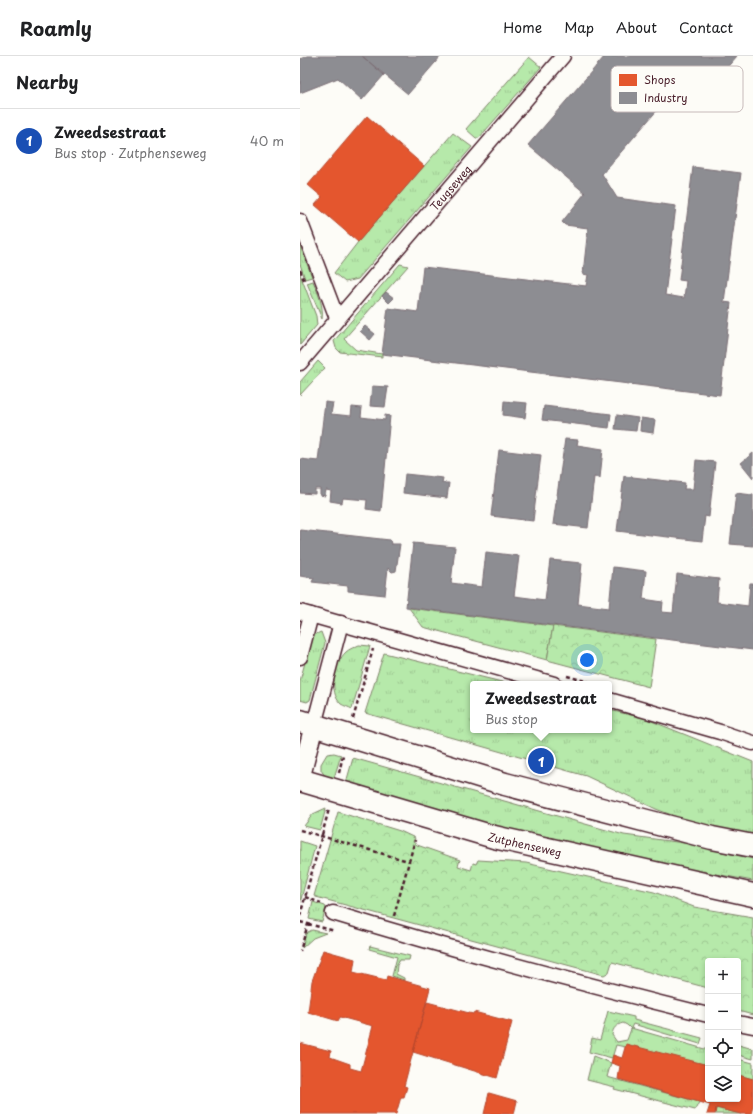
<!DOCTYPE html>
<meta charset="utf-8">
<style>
body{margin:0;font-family:"Playpen Sans",sans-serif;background:#f2f2f2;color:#202124}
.controls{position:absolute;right:12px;bottom:12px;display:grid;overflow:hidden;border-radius:4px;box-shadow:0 2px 6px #0003}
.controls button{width:36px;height:36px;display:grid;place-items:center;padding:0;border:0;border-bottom:1px solid #e0e0e0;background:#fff;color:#202124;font:20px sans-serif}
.you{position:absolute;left:287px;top:604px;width:14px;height:14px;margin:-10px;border:3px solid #fff;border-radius:50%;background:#1a73e8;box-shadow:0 0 0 6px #1a73e833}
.badge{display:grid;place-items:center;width:26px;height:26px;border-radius:50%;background:#c8321e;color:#fff;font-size:13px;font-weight:700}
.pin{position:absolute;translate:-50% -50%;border:2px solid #fff;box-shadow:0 1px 4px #0006}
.popup{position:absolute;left:170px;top:625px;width:142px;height:52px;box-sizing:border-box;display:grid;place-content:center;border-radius:4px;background:#fff;filter:drop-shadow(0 1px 3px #0005);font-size:13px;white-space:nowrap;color:#757577}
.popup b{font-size:15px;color:#202124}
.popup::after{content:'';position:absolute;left:50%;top:100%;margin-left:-8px;border:8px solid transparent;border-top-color:#fff}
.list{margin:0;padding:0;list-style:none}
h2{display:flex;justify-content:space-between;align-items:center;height:52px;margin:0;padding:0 16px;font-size:17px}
h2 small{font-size:13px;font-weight:400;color:#757577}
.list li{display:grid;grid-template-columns:26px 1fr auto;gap:12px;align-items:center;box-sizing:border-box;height:64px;padding:0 16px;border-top:1px solid #e0e0e0}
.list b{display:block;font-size:15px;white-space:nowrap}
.list p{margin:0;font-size:13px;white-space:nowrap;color:#757577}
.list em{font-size:13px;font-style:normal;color:#757577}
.icon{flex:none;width:22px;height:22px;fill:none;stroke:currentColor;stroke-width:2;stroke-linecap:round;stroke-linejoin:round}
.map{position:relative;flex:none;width:453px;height:1058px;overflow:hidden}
header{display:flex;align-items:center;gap:24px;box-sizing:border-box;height:56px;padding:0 20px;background:#fff;border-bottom:1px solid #e0e0e0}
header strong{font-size:19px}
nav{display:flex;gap:22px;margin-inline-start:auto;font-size:14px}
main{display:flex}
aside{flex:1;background:#fff}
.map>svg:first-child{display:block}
</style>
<header>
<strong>Roamly</strong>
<nav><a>Home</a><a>Map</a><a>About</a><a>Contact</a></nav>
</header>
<main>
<aside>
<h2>Nearby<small></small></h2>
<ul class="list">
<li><span class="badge" style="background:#1a4fb4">1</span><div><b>Zweedsestraat</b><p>Bus stop · Zutphenseweg</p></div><em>40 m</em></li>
</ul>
</aside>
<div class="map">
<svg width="453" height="1058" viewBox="0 0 453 1058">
<defs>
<pattern id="grass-tufts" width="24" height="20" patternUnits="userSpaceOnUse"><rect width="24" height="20" fill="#b6e9aa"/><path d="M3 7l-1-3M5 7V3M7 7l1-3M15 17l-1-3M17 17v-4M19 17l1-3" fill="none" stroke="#9ec792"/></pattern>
<pattern id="forest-crowns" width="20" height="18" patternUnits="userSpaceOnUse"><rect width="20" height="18" fill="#b6e9aa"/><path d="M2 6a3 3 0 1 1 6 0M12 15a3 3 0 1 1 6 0" fill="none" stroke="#9ec792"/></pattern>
</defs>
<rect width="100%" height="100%" fill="#fdfcf7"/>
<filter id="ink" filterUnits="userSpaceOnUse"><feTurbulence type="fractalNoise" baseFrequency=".025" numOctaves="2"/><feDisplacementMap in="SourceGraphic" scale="8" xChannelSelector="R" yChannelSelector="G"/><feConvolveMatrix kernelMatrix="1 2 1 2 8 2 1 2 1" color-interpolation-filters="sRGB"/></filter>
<g filter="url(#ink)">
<path fill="url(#grass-tufts)" stroke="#80846a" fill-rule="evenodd" d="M229,1L241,11L179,82H176L166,73Z
M153,77L172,91L58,223L45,226L34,217L58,186Z
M0,189L12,221L5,223L0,208Z
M100,208L108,210L44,283L56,294L82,298V301L40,296L36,292L34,285Z
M0,218L16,260L17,269L0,289Z
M13,225C18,237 24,250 22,263L7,227Z
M18,305L25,312L0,339V326Z
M109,552L253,570L247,604L123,571Z
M21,576L25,587L10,644L7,646L0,644V625L11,584L14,579Z
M59,589L70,590L52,653C49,651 44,650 41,648C28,636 34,607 46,596C49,593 55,591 59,589Z
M84,597L210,628H173V674H309V654L344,662L453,706V781L387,765L356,753L286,720L65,657Z
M34,697L41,699L34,722L25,720L21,714V708L27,698Z
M53,702L324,779L384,787L453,803V825L324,801L255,785L119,752L46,727Z
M26,752L20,774L4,770L13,758Z
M0,785L15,790L0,847Z
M13,846L25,850L26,852L22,866L9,863Z
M12,874L26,877L13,882L2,892L6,877Z
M70,890L110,900L109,904H100L97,909L96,918L104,922V924L92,920L97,901L69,893Z
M308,955L334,961V964L402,982L400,988L333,968L331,972L408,994V1009L316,989L312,1002L289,996L292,982L300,984ZM323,967L327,969L331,973L327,984L317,986L312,979C313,972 316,969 323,967Z
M439,989L453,993V1003L438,999Z
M293,1000L311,1007L307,1021L399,1046L395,1054L314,1033L315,1031L287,1024Z
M438,1003L453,1007V1023L438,1019Z
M416,1052L441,1058H415Z"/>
<path fill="url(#forest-crowns)" stroke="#80846a" d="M253,570L356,583L349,631L247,604Z
M38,756L100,775L115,782L113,786L117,789L160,804L158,810L171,814L173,807L176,808L178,804L226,807L354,836L394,851L453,861V959L438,955V905H408V932L312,906L309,916L304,919L16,841L14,840Z"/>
<path fill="#e4572e" stroke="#b6462d" d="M67,60L124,110L58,186L15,149L22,141L8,129Z
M23,894L55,903L53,916L86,924L87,920L130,932L104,1030L107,1031L104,1041H101L96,1058H0V987L31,995L30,1001L50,1008V1012L61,1015L73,970L40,961L38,965L8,956L12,925Z
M127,946L173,958L174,956L212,966L197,1022L113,996Z
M326,988L408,1009V1043H438V1019L453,1023V1050L451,1058H441L416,1052L415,1058H407L410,1049L318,1023L320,1010L311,1007L313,999L322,1002Z
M189,1037L217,1045L214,1058H184Z"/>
<path fill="#8d8d92" stroke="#796c73" d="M7,0H62L84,19L62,44L38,22L0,37V3Z
M62,0H141L108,38Z
M305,0H437L410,31L391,15L302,118L317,142L376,150L365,239L384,242L386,225L379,224L393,111L441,117L424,246L431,247L420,339L82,298L88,252L118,256L123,211L286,230L288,219L283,218L288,172L265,169L262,166L285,137L228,89Z
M86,236L94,242L89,247L82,240Z
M65,270L75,278L70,284L60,275Z
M72,330L88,331L85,351L70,350Z
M204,345L227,347L225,362L203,359Z
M25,346L33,347L31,358L51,360L52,351L62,352L61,361L85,364V359L90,360L81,455L66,453L67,444L43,442L42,447L30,445L31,435L26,434L25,440L20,439V433H15V438L0,437V403L18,405Z
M244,350L311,358L309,372L242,364Z
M317,359L338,362L336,375L315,373Z
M341,362L355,364L353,377L340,375Z
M265,383L278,384L277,389L303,393L300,422L294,421L288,472L253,468Z
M199,394L241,399L233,465L191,460Z
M453,397V422L441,407Z
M396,404L415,406L409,461L405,460L402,485L317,475L324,420L385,427L384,433H393Z
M105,418L143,422L142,427H149L147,442L103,437Z
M436,437L453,439V490L430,488Z
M0,474L90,484L91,488H100L96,515L92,516L88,512L85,539L48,535V530L12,526L14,522L0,520Z
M113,487L155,491L151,527L182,531L186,496L219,500L214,540L245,544L250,504L282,507L278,548L309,552L313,511L346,515L343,543L363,546L362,556L373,557L377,518L419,523L417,546L448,550L450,527H453V594L106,551Z"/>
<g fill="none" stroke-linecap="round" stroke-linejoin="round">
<g stroke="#4a1f2b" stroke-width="17">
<g id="minor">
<path d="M0,165L37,262"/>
<path id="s1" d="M0,307L263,0"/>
<path d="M0,556L254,628"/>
<path d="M0,601L11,559"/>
<path d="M309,644L420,676L453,687"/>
<path d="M14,669L41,567"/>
<path d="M33,857C157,895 282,928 408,959"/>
<path d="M438,967L453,970"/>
</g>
</g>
<g stroke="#4a1f2b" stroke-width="21">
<path id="tertiary" d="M0,724L14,669"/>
</g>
<g stroke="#4a1f2b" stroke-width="25">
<g id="primary">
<path d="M0,665L205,728L412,782L453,790"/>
<path id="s2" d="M0,724L194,781L453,839"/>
</g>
</g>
<path stroke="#4a1f2b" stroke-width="2.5" stroke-dasharray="4 3" stroke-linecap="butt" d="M0,214L4,224
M267,620L296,628
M53,663L73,593
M39,717L43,699
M0,774L108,805
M5,841L21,847
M0,860L29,753
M94,860L115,784
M0,866L8,868L0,895
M8,868L35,875"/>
<use href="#minor" stroke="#fdfcf7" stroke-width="14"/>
<use href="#tertiary" stroke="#fdfcf7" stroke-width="18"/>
<use href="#primary" stroke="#fdfcf7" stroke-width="22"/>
</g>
</g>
<g text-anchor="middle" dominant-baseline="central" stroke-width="4" stroke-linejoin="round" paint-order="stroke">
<g font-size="11" fill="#4a1f2b" stroke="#fdfcf7">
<text stroke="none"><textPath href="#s1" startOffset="231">Teugseweg</textPath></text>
<text stroke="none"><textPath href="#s2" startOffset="234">Zutphenseweg</textPath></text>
</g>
</g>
<rect x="311" y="10" width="132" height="46" rx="6" fill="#fdfcf7" stroke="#c7baba" stroke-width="1"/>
<rect x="319" y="18" width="18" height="12" fill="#e4572e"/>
<rect x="319" y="36" width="18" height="12" fill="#8d8d92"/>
<g font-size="11" fill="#4a1f2b">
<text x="344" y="28">Shops</text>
<text x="344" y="46">Industry</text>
</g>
</svg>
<div class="controls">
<button>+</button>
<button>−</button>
<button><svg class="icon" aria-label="locate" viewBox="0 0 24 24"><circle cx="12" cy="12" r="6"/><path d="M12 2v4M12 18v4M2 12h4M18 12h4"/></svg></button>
<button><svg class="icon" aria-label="layers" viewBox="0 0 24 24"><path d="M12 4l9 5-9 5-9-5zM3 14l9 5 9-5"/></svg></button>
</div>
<div class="you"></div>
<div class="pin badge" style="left:241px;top:705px;background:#1a4fb4">1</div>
<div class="popup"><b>Zweedsestraat</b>Bus stop</div>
</div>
</main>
